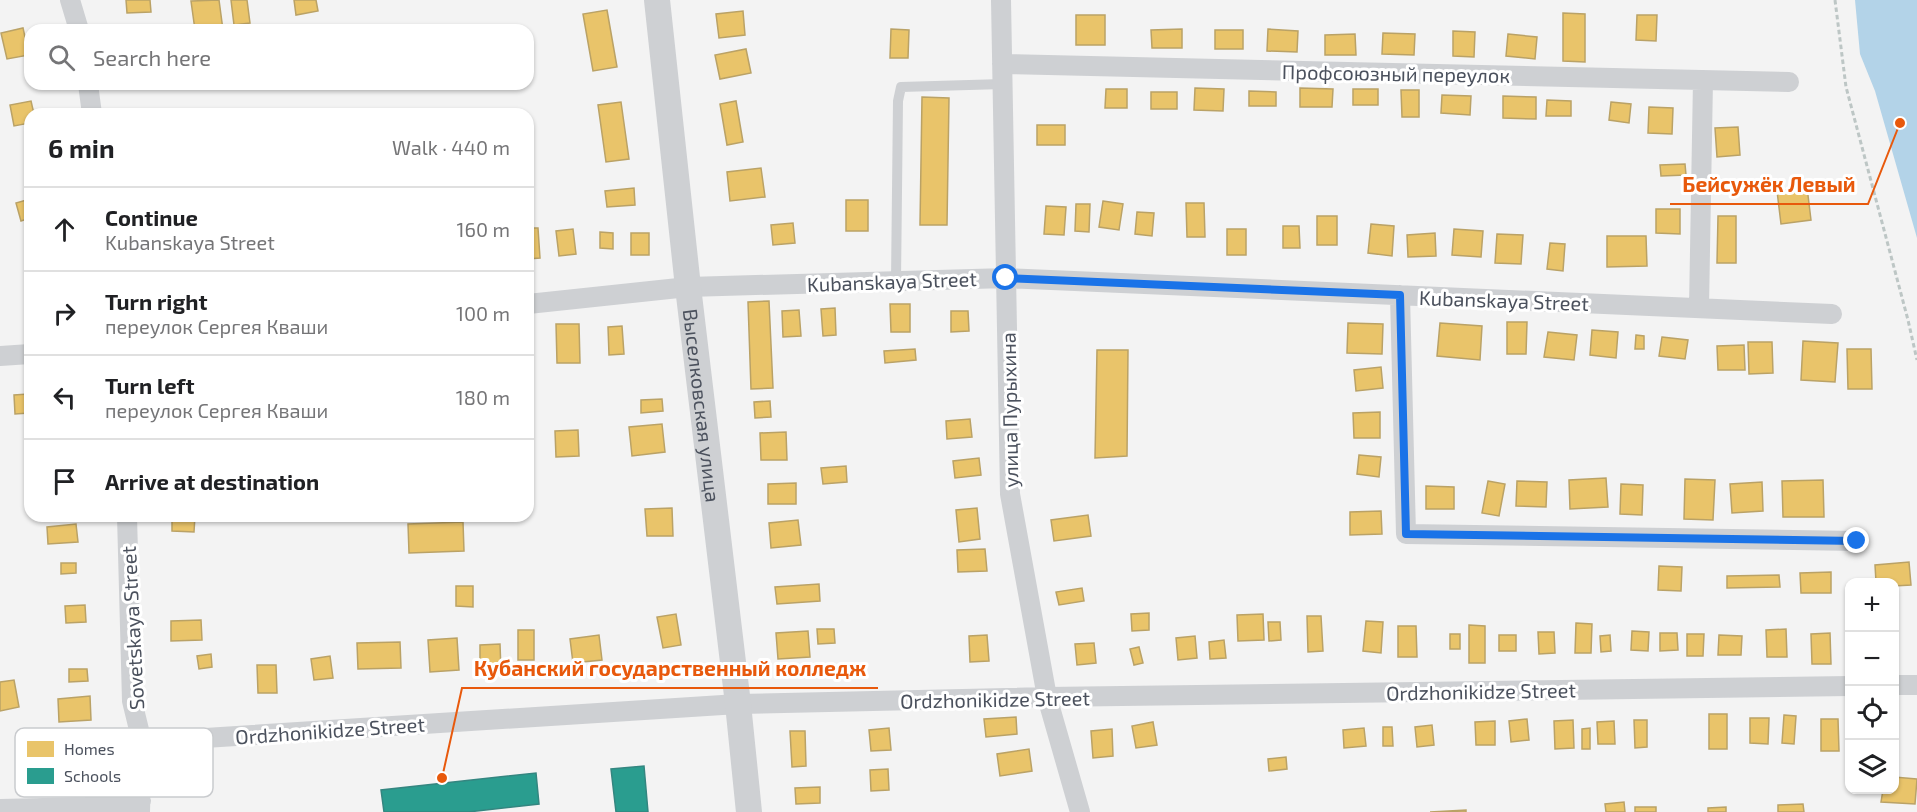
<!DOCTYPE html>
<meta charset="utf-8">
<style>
body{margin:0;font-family:"Exo 2",sans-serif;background:#f6f6f6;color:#202124}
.controls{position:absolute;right:18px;bottom:18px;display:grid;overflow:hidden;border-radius:12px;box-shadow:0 2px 4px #0004}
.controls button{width:54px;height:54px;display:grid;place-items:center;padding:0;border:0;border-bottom:2px solid #e0e0e0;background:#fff;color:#202124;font:30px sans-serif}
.stop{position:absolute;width:18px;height:18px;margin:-14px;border:4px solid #1a73e8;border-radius:50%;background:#fff}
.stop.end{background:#1a73e8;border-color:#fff;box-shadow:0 2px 6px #0008}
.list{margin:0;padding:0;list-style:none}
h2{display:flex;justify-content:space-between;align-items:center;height:78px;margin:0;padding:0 24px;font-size:26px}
h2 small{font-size:20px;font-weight:400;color:#757577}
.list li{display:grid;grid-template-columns:39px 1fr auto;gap:18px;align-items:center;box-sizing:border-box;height:84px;padding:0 24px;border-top:2px solid #e0e0e0}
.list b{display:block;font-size:22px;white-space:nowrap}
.list p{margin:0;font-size:20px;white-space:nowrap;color:#757577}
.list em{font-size:20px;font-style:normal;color:#757577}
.icon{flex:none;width:33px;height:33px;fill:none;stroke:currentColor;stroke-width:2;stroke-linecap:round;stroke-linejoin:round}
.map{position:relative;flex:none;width:1917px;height:812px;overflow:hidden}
.search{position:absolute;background:#fff;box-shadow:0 2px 4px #0004;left:24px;top:24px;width:510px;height:66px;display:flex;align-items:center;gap:15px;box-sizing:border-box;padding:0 21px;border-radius:18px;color:#757577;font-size:22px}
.panel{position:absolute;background:#fff;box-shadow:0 2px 4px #0004;left:24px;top:108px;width:510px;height:414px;border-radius:18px}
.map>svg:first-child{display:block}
</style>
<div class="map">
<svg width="1917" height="812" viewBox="0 0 1917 812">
<rect width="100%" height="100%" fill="#f3f3f3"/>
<path fill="#b3d3e8" d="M1855,0H1917V238L1875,91L1860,54Z"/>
<path fill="#e9c46a" stroke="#baa266" stroke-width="1.5" d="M126,0H150L151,12L127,13Z
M219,0L223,30H195L191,1Z
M231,0H247L250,23L234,25Z
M294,0H316L318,11L296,15Z
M607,10L617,67L593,71L583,14Z
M743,11L745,35L719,38L716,14Z
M1563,13L1585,14V62L1563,61Z
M1076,15H1105V45H1076Z
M1637,15H1657L1656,41L1636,40Z
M23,28L29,55L7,59L1,33Z
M891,29L909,30L908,58H890Z
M1182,29V48H1152L1151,30Z
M1268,29L1298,31L1297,52L1267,51Z
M1215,30H1243V49H1215Z
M1453,31L1475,32L1474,57L1453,56Z
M1383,33L1415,34L1414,55L1382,54Z
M1355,34L1356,55H1325V35Z
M1508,34L1537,37L1535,59L1506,56Z
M746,49L751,73L720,79L715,55Z
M1195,88L1224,89L1223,111L1194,110Z
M1300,88L1333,89L1332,107H1300Z
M1106,89H1127V108H1105Z
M1353,89H1378V105H1353Z
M1401,90H1419V117H1402Z
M1249,91L1276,92V106H1249Z
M1151,92H1177V109H1151Z
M1442,95L1471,96L1470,115L1441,113Z
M1503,96L1536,97V119L1503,118Z
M922,97L949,98L947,225H920Z
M1547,100L1571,101V116H1546Z
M31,101L34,114H30V123L14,126L10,105Z
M736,101L743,142L727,145L720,104Z
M621,102L629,159L606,162L598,105Z
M1611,102L1631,104L1629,123L1609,120Z
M1649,107L1673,108L1672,134L1648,133Z
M1037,125H1065V145H1037Z
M1738,127L1740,155L1717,157L1715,128Z
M1685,164L1686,175L1661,176L1660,165Z
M761,168L765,197L730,201L727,172Z
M1807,187L1811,220L1781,224L1777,191Z
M634,188L635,205L607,207L605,191Z
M30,199V218L21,221L16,203Z
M846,200H868V231H846Z
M1103,201L1123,204L1119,230L1099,227Z
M1186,203H1204L1205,237H1187Z
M1076,204H1090L1089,232L1075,231Z
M1046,206L1066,207L1064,235L1044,234Z
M1656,209H1680V234L1656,233Z
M1137,212L1154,213L1152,236L1135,234Z
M1317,216H1337V245H1317Z
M1718,216H1736V263H1717Z
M793,223L795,243L773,245L771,225Z
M1371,224L1394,226L1392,256L1368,253Z
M1283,226H1299L1300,248H1283Z
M528,228H538L540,258L528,259Z
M573,229L576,254L559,256L556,231Z
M1227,229H1246V255H1227Z
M1454,229L1483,231L1481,257L1452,255Z
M600,232L613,233V249L600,248Z
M631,233H649V255H631Z
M1435,233L1436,256L1408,257L1407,235Z
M1497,234L1523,235L1521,264L1495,263Z
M1607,236H1646L1647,266L1607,267Z
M1550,243L1565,244L1563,271L1547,269Z
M769,301L773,388L751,389L748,302Z
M890,304H910V332H891Z
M835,308L836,335L823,336L821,309Z
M799,310L801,336L783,337L782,311Z
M951,311H968L969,331L951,332Z
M1507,322H1527L1526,354H1507Z
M1348,323L1383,324L1382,354L1347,353Z
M1440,323L1482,326L1480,360L1437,356Z
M556,324H579L580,363H557Z
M622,326L624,354L609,355L608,327Z
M1592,330L1618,332L1616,358L1590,355Z
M1548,332L1577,335L1574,360L1544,357Z
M1636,335L1644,336V349H1635Z
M1662,337L1688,340L1685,359L1659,356Z
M1803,341L1838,343L1835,382L1801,380Z
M1748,342H1772L1773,373L1749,374Z
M1744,345L1745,370H1718L1717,346Z
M915,349L916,360L885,363L884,351Z
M1847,349H1871L1872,389H1848Z
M1097,350H1128L1127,456L1095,458Z
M1381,367L1383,388L1356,391L1354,370Z
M28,394L29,413L15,414L14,395Z
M662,399L663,411L641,413V400Z
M770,401L771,417L755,418L754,402Z
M1380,412V438H1354L1353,413Z
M970,419L972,437L947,439L946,421Z
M662,424L665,452L632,456L629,427Z
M578,430L579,456L556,457L555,431Z
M786,432L787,460H761L760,433Z
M1359,455L1381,457L1379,477L1357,474Z
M979,458L981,475L955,478L953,461Z
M846,466L847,482L823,484L821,468Z
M1606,478L1608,507L1570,509L1569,480Z
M1685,479L1715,480L1713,520L1684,519Z
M1823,480L1824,517H1783L1782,481Z
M1488,481L1505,484L1499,516L1482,513Z
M1517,481L1547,482L1546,507L1516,506Z
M1762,482L1763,511L1732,513L1730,484Z
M796,483V504H768V484Z
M1621,484L1643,485L1642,515L1620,514Z
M1426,486L1454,487V509H1426Z
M672,508L673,536H647L645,509Z
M977,508L980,539L959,542L956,510Z
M1381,511L1382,534L1350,535V512Z
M1088,515L1091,536L1054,541L1051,520Z
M172,516H195L194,532L172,531Z
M798,520L801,545L771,548L769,523Z
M463,522L464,551L409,553L408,524Z
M76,524L78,542L48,544L47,527Z
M985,549L987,571L958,572L957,550Z
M1909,562L1911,585L1894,586V582H1876L1875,565Z
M61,563H76V573L61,574Z
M1659,566L1682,567L1681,591L1658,590Z
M1831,572V593H1801L1800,573Z
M1779,575L1780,587L1727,588V576Z
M819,584L820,601L777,604L775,587Z
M456,586H473V607L456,606Z
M1082,588L1084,601L1059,605L1056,592Z
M85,605L86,622L66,623L65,606Z
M1149,613V630L1132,631L1131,614Z
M676,614L681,645L663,648L657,617Z
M1263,614L1264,640L1238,641L1237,615Z
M1307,616H1321L1323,651L1308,652Z
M201,620L202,640L171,641V621Z
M1366,621L1383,622L1381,653L1363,651Z
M1268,622H1280L1281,640L1269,641Z
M1576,623L1592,624L1591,653H1575Z
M1469,625L1485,626V663H1469Z
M1398,626H1416L1417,657H1398Z
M817,629H834L835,643L818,644Z
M1786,629L1787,657H1767L1766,630Z
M518,630H534V660H518Z
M808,631L810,657L778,659L776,633Z
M1632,631L1649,632L1648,651L1631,650Z
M1538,632H1554L1555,653L1539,654Z
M1660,633H1677L1678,650L1660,651Z
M1830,633L1831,664H1812L1811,634Z
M1450,634H1460V649H1450Z
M1687,634H1704L1703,656H1687Z
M599,635L602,660L573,663L570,639Z
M987,635L989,661L970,662L969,636Z
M1499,635H1516V651H1499Z
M1610,635L1611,651L1601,652L1600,636Z
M1719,635L1742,636L1741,655H1718Z
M1195,636L1197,658L1178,660L1176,638Z
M457,638L459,670L430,672L428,640Z
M1224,640L1226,658L1210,659L1209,642Z
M400,642L401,668L358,669L357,643Z
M1094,643L1096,663L1077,665L1075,644Z
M500,644L501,671H480V645Z
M1139,647L1143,663L1134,665L1130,649Z
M211,654L212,667L199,669L197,656Z
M330,656L333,678L314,680L311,659Z
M257,665H276L277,693H258Z
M69,669H87L88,681L69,682Z
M14,680L19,707L0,711V682Z
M90,696L91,720L59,722L58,699Z
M1709,714H1727V749H1709Z
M1784,715L1796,716L1794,744L1782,743Z
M1016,717L1017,734L986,737L984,719Z
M1750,718H1769L1768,744L1750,743Z
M1527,719L1529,740L1511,742L1509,721Z
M1821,719H1838L1839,751H1821Z
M1573,720L1574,748L1555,749L1554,721Z
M1634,720H1647V747L1635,748Z
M1495,721V745H1476L1475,722Z
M1614,721L1615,744H1598L1597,722Z
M1153,722L1157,745L1136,748L1132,726Z
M1432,725L1434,745L1417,747L1415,727Z
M1383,727H1392L1393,746H1383Z
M889,728L891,750L871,751L869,730Z
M1364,728L1366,746L1344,748L1343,730Z
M1590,728V749H1582V729Z
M1112,729L1113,756L1093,758L1091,731Z
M790,731H805L806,766L792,767Z
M1029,749L1032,771L1000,776L997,754Z
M1286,757L1287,769L1269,771L1268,759Z
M888,769L889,790L871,791L870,770Z
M1894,777L1917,779L1915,804L1881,802L1883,790H1894Z
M820,787V803L796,804L795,788Z
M1624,802L1625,812H1606L1605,804Z
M1803,804L1804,812H1778V805Z
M1635,807H1656V812H1635Z
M1726,807V812H1708V808Z
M1466,810V812H1430Z"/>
<path fill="#2a9d8f" stroke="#348680" stroke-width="1.5" d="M644,766L648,812H616L611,769Z
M536,773L539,804L468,812H384L381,790Z"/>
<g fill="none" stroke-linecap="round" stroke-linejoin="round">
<path stroke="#bdc6c5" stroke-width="3" stroke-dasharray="4.5 3" stroke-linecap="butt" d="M1835,0L1846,87L1908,320L1917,360"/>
<path stroke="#ced0d3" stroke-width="10" d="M896,281L898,101L901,87L1003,84"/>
<path stroke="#ced0d3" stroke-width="20" d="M70,0L79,30
M1001,0L1010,494L1047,697L1080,812
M1002,64L1789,82
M88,84L92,114
M1400,295L1406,534L1857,541
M528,304L688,287L1007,278L1832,314
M1699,308L1703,80
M0,356L30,354
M127,516L132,701L142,742L140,812
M1894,685H1917
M142,742L738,704L1047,697L1850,686
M0,809L86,807L141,801"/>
<path stroke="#ced0d3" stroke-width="26" id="s1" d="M657,0L688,287L738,704L749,812"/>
</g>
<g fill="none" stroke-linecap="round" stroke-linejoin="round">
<path stroke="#1a73e8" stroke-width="8" d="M1006,278L1400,295L1406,534L1857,541"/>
</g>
<g text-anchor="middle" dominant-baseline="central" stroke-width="6" stroke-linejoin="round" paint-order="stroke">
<g font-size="20" fill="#4b515d" stroke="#fff">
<text transform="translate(1396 73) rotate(1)">Профсоюзный переулок</text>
<text transform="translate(892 281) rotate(-2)">Kubanskaya Street</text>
<text transform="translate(1504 300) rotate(2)">Kubanskaya Street</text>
<text stroke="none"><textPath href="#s1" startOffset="408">Выселковская улица</textPath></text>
<text transform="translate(1009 410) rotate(-91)">улица Пурыхина</text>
<text transform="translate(132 628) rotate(-93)">Sovetskaya Street</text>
<text transform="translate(1481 691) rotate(-1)">Ordzhonikidze Street</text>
<text transform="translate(995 699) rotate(-1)">Ordzhonikidze Street</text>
<text transform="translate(330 730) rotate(-4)">Ordzhonikidze Street</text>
</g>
</g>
<rect x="15" y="728" width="198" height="69" rx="9" fill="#fff" stroke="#c9cbce" stroke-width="1.5"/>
<rect x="27" y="741" width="27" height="16" fill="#e9c46a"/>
<rect x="27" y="768" width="27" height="16" fill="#2a9d8f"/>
<g font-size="16" fill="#4b515d">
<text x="64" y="755">Homes</text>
<text x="64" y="782">Schools</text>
</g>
<path fill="none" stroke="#e8590c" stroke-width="2" d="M1900 123L1868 204H1670M442 778L462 688H878"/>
<g fill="#e8590c" stroke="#fff" stroke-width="2">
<circle cx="1900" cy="123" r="6"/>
<circle cx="442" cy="778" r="6"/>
</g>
<g font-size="21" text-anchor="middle" font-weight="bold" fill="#e8590c" stroke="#fff" stroke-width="6" stroke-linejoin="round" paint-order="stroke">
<text x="1769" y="192">Бейсужёк Левый</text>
<text x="670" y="676">Кубанский государственный колледж</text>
</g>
</svg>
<div class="controls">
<button>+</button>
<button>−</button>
<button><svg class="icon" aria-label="locate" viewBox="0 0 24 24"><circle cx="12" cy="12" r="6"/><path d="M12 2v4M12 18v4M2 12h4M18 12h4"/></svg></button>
<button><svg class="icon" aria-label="layers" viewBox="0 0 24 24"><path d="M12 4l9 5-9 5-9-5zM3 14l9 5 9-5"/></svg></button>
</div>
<div class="stop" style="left:1006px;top:278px"></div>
<div class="stop end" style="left:1857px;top:541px"></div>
<div class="search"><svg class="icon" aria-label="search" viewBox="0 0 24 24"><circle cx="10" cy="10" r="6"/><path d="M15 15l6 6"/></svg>Search here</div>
<section class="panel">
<h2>6 min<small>Walk · 440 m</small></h2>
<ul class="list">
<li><svg class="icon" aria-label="ahead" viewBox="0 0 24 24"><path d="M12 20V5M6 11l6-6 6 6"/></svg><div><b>Continue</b><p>Kubanskaya Street</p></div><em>160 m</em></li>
<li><svg class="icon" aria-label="right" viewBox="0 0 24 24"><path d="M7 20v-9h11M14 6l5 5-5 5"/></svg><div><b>Turn right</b><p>переулок Сергея Кваши</p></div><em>100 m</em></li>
<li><svg class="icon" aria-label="left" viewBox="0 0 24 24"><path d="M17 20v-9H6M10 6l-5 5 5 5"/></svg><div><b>Turn left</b><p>переулок Сергея Кваши</p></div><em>180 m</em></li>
<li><svg class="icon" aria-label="arrive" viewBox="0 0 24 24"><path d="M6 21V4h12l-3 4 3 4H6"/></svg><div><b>Arrive at destination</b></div></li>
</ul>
</section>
</div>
